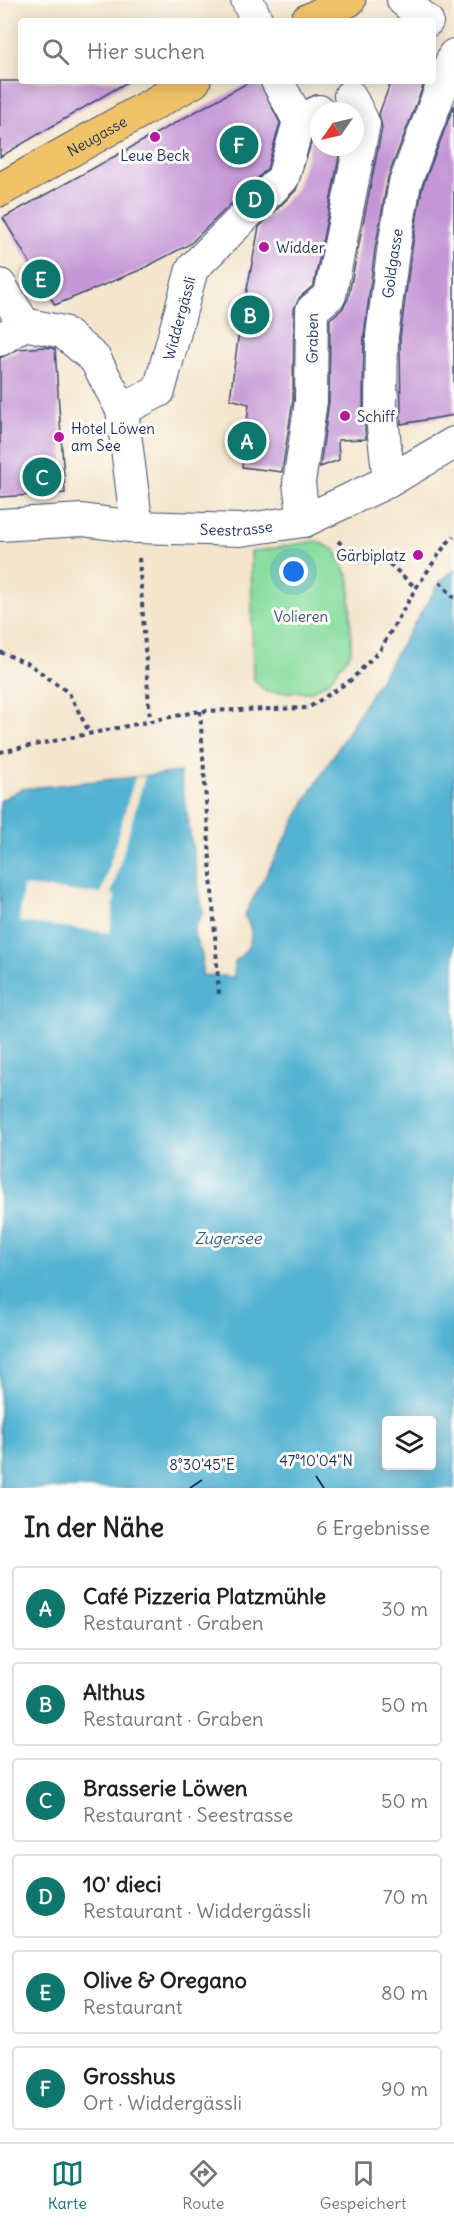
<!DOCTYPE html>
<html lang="de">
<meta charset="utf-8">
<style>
body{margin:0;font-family:Delius,sans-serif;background:#f2f2f2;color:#222}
.controls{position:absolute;right:18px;bottom:18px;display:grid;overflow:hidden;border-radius:6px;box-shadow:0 3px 15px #0003}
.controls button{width:54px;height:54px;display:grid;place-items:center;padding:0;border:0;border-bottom:2px solid #e0e0e0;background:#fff;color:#222;font:30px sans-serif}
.compass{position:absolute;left:310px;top:102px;width:54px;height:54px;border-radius:50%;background:#fff;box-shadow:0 3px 15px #0003;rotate:236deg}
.you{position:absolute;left:294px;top:572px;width:21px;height:21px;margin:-15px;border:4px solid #fff;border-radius:50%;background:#1a73e8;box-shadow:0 0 0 9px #1a73e833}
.badge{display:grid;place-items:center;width:39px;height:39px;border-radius:50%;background:#0f766e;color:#fff;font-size:20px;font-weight:700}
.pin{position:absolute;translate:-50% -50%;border:3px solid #fff;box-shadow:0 2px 6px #0006}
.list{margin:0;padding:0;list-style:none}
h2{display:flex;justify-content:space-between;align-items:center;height:78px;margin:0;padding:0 24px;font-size:26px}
h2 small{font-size:20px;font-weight:400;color:#767676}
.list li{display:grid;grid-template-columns:39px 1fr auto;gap:18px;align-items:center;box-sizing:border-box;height:84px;margin:0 12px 12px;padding:0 12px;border:2px solid #e0e0e0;border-radius:6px}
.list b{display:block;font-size:22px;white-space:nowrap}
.list p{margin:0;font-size:20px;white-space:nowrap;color:#767676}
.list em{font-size:20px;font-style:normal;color:#767676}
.icon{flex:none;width:33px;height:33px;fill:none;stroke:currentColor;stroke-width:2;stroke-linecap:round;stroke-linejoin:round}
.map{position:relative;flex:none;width:454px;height:1488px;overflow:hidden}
.search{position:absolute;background:#fff;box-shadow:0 3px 15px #0003;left:18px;right:18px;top:18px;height:66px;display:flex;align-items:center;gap:15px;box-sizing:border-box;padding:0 21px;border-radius:6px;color:#767676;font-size:22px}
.sheet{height:654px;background:#fff}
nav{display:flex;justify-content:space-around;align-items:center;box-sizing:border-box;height:84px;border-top:2px solid #e0e0e0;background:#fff;font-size:16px;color:#767676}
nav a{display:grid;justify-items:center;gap:3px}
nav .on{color:#0f766e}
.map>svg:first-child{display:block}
</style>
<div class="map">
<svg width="454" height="1488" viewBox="0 0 454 1488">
<rect width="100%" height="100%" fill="#fdfcf7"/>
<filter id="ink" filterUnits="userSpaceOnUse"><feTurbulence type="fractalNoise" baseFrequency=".0167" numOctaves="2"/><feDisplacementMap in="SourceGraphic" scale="12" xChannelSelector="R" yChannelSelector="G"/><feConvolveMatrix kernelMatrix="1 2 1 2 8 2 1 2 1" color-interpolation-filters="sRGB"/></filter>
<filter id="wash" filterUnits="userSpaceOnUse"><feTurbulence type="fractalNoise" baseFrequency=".008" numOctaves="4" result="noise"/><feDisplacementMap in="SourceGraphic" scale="24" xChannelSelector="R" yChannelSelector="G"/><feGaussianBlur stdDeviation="1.35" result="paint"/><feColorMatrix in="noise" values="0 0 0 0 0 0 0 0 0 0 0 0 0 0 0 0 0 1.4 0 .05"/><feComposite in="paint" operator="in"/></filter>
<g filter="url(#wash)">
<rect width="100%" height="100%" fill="#f4e5cc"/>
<path fill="#88dd9f" stroke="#52867e" stroke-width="1.5" d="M316,541L335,550L350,580L351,652L328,682L310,692H266L253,678L251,552Z"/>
<path fill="#53b3d2" stroke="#377198" stroke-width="1.5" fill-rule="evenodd" d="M454,570V1488H0V801L21,789L180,772L203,913C187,934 196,936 202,955C203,961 202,969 202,975L234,977L235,961C251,950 257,932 244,916L306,800L440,582ZM386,1420H432V1466H386Z"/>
<path fill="#f4e5cc" d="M145,776L111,895H115L110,933L19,922L23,886L101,894L135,777Z"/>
<g id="blocks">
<path fill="#c496d6" d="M0,81H129L0,157Z
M251,81H259L280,123L267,169L190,244L140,270L55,305L3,218Z
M391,81H425L388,177L375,249L364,336L363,409L366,439L338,440L339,460L320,467L329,401L330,319L342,309L348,299L382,128L379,114Z
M454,105V415L401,424L400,337L411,255L422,188Z
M318,132L319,147H341L314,285L300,297L294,309L293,400L282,472L242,467L249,404L230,399L239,331L259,227L296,190L314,134Z
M46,347L55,349L65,493L0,497V358L18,349Z"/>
</g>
</g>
<g filter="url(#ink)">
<use href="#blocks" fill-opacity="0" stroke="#3c4a6e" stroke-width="1.5"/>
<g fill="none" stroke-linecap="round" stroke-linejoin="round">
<g stroke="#3c4a6e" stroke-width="34">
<g id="street">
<path d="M247,0L257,21"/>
<path d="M403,0L427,21"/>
<path d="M277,81L299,121"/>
<path d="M0,285L24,324L63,332L95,359L122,410L137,527"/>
<path d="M0,340L24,324"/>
<path id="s1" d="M122,410L159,391L192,269L283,178L299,121L319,111"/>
<path id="s2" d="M389,481L381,409L382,336L393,252L405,183L454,55"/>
<path id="s3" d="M304,521L299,483L311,401L312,310L330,295L364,124L350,96"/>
<path id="s4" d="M0,525L82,520L137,527L241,530L304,521L389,481L454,443"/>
</g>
</g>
<g stroke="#3c4a6e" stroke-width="35">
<g id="primary">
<path d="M307,21L349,0"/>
<path id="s5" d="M0,190L194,81"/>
</g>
</g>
<path stroke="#3c4a6e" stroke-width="4" stroke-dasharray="4.5 4.5" stroke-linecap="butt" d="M338,541L361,563L383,558L416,588
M139,558L150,721
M440,582L454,598
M0,652L29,664L69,693L89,732
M200,711L219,994
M0,752L200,711L308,708L351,680L380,650L416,588L446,544L454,537"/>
<use href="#street" stroke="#fff" stroke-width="32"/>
<use href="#primary" stroke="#f0c369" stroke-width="33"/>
</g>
</g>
<path fill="none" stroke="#1b2f5e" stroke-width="2" d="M316,1476L324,1488M190,1488L202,1480"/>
<g fill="#b5179e" stroke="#fdfcf7" stroke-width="2">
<circle cx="155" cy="137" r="6"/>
<circle cx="264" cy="247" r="6"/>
<circle cx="345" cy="416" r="6"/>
<circle cx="59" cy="437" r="6"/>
<circle cx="418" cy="555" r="6"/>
</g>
<g text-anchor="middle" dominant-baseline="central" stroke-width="6" stroke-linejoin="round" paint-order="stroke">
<g font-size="15" fill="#1b2f5e" stroke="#fdfcf7">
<text stroke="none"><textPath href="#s5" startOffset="111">Neugasse</textPath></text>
<text stroke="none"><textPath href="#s2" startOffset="219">Goldgasse</textPath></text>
<text stroke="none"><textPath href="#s1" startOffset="117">Widdergässli</textPath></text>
<text stroke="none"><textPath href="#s3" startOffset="184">Graben</textPath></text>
<text stroke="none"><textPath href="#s4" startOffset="237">Seestrasse</textPath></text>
</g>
<g font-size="15" fill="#1b2f5e" stroke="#fdfcf7" text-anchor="start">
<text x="155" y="155" text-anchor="middle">Leue Beck</text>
<text x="276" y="247">Widder</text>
<text x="357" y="416">Schiff</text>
<text x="71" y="428">Hotel Löwen<tspan x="71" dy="17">am See</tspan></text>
<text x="406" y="555" text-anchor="end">Gärbiplatz</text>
</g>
<g font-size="15" fill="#365a6e" stroke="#fdfcf7">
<text x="301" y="616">Volieren</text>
</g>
<g font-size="16" font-style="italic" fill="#2f5d87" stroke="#fdfcf7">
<text x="228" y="1238">Zugersee</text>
</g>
</g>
<g font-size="15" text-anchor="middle" fill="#1b2f5e" stroke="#fdfcf7" stroke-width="6" stroke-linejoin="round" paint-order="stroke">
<text x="316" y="1466">47°10'04"N</text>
<text x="202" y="1470">8°30'45"E</text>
</g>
</svg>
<div class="controls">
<button><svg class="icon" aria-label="layers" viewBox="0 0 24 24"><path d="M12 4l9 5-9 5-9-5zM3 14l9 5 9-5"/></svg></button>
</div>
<svg class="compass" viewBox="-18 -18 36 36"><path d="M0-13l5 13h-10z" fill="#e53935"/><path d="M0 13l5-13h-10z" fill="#767676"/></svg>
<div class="you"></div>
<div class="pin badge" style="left:247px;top:441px">A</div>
<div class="pin badge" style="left:250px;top:315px">B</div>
<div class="pin badge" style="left:42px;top:477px">C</div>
<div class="pin badge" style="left:255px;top:199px">D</div>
<div class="pin badge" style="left:41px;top:279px">E</div>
<div class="pin badge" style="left:239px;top:145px">F</div>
<div class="search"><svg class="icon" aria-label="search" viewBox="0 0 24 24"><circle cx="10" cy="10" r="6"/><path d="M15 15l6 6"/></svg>Hier suchen</div>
</div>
<section class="sheet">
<h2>In der Nähe<small>6 Ergebnisse</small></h2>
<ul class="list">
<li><span class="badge">A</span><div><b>Café Pizzeria Platzmühle</b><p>Restaurant · Graben</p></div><em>30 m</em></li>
<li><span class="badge">B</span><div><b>Althus</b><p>Restaurant · Graben</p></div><em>50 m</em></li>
<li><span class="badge">C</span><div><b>Brasserie Löwen</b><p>Restaurant · Seestrasse</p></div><em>50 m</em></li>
<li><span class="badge">D</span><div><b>10' dieci</b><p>Restaurant · Widdergässli</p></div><em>70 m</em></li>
<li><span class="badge">E</span><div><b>Olive &amp; Oregano</b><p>Restaurant</p></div><em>80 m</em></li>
<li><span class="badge">F</span><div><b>Grosshus</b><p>Ort · Widdergässli</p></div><em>90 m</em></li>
</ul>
</section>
<nav>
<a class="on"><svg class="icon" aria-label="map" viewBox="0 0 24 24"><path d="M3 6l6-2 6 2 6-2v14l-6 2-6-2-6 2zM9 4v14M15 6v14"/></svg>Karte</a>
<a><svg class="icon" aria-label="directions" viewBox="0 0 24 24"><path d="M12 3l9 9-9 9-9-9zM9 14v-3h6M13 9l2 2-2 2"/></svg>Route</a>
<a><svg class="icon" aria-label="saved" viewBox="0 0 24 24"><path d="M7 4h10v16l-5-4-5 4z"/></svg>Gespeichert</a>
</nav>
